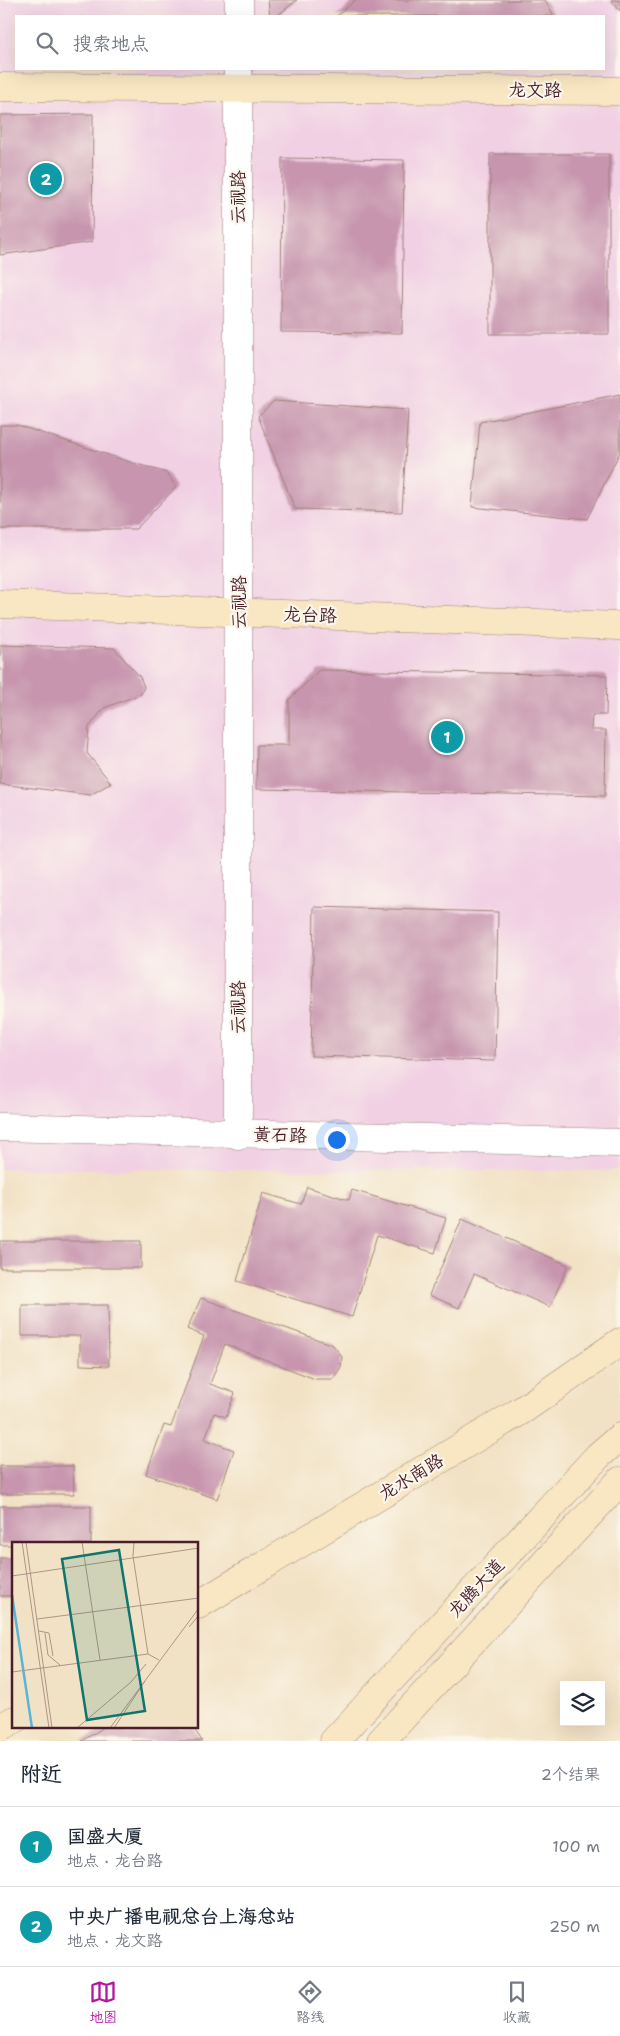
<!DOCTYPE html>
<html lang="zh">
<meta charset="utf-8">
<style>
body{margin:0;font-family:"Shantell Sans","LXGW WenKai TC",sans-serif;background:#f6f6f7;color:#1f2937}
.controls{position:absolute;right:15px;bottom:15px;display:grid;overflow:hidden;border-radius:0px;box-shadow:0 5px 20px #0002}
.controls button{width:45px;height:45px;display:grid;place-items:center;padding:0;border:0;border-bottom:1px solid #e0e1e3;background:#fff;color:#1f2937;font:25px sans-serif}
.you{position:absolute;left:336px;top:1139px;width:18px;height:18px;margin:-12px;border:4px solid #fff;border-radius:50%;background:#1a73e8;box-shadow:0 0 0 8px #1a73e833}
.badge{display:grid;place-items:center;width:32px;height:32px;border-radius:50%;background:#b5179e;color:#fff;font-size:16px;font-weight:700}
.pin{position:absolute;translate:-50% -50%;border:2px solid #fff;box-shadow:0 1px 5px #0006}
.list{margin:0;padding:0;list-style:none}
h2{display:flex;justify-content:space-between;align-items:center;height:65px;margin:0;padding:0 20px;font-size:21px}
h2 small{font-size:16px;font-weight:400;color:#747a83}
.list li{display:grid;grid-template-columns:32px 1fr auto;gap:15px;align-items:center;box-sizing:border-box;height:80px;padding:0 20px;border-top:1px solid #e0e1e3}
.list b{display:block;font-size:19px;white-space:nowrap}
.list p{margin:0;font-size:16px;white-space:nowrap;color:#747a83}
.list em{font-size:16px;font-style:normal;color:#747a83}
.icon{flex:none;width:28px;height:28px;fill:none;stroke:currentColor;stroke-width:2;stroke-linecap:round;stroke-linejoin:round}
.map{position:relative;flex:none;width:620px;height:1741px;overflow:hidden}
.search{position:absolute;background:#fff;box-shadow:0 5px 20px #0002;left:15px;right:15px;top:15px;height:55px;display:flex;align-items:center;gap:12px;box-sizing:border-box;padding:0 18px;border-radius:0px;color:#747a83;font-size:19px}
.sheet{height:225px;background:#fff}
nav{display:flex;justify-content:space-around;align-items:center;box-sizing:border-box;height:70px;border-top:1px solid #e0e1e3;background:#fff;font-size:14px;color:#747a83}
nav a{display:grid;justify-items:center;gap:2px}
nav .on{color:#b5179e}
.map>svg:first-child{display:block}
</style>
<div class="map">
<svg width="620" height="1741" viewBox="0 0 620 1741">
<rect width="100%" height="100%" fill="#fbf7ec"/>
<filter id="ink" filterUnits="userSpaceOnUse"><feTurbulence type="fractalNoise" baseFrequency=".02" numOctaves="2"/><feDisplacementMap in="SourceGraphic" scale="10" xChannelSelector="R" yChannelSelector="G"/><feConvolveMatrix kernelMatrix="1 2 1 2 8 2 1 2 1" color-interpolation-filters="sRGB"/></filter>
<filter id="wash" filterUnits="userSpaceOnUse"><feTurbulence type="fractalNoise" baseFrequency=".0096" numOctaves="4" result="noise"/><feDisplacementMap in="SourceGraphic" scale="20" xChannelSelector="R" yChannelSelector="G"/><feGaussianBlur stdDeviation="1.12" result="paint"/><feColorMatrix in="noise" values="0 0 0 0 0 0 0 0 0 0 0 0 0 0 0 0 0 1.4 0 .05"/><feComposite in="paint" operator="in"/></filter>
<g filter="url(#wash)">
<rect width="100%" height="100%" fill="#f2e2c5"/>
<path fill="#f1d0e3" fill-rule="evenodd" d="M0,0H620V1168L613,1171L0,1169ZM16,16H604V69H16Z"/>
<g id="blocks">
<path fill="#c796ae" d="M268,0H297L277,16H270Z
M355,0H545L554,16H337Z
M611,0H620V11Z
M93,114L92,242L0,255V115Z
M490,154H609V334H490Z
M282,158L404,160L402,333L281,332Z
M620,394V452L587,519L472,507L480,422Z
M274,401L408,410L402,512L295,509L258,416Z
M0,425H17L130,462L167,473L176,487L136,529H0Z
M0,645L114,648L140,677L144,687L141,694L104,708L89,727L87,753L111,783L90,795L0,784Z
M319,670L607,675L606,715H592L591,730H606L605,796L256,789L257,745H289V700Z
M314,907L498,912L495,1061L311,1056Z
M307,1187L349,1200L352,1190L446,1218L435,1253L377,1235L352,1317L237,1281L263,1193L301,1204Z
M462,1219L568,1265L550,1307L474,1274L459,1308L429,1295Z
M0,1241H141V1268H0Z
M201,1298L333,1345L342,1357L341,1367L333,1379H315L225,1344L210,1384L235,1393L226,1417L214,1413L205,1439L234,1450L217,1499L146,1474L164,1425L171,1427L204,1336L187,1329Z
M22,1305H108L109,1366L80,1365V1336H22Z
M0,1466H73L74,1494H0Z
M0,1506H91V1544L0,1545Z
M0,1558H14V1596H0Z
M104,1727H193L202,1741H82Z"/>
</g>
</g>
<g filter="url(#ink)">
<use href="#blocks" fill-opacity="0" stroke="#9e8078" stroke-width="1"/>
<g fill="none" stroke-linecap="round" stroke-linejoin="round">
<g stroke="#9e8078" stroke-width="29">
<path id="street" d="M239,16V0
M0,1127L620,1143
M238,1135V69"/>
</g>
<g stroke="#9e8078" stroke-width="29">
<path id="secondary" d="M0,87L620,91
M0,604L620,626
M198,1605L524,1409L620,1342
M0,1728L14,1720
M334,1741L598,1456L620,1437
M381,1741L620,1481"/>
</g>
<use href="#street" stroke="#fff" stroke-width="28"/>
<use href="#secondary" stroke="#f9e7c3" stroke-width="28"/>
</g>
</g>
<g text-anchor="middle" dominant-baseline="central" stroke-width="4.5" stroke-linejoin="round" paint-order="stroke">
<g font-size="18" fill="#4a1f2b" stroke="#fbf7ec">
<text x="535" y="90">龙文路</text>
<text transform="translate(238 197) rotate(-90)">云视路</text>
<text transform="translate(239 602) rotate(-90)">云视路</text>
<text transform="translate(310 615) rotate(2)">龙台路</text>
<text transform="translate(238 1007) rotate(-90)">云视路</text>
<text transform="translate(280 1135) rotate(1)">黄石路</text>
<text transform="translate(411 1477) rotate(-31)">龙水南路</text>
<text transform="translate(476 1588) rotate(-47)">龙腾大道</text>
</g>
</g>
<g transform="translate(12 1542)">
<rect width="186" height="186" fill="#f2e2c5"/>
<path fill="none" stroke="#59b5d7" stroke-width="2.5" d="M0,53L20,186"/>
<path fill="none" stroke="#af9487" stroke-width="1" d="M10,0L37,186M14,0L40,186M70,0L88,118M122,0L121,14L136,112M0,34L187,6M25,77L187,56M177,85L187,73M27,89L37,91L41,114M33,91L36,113L48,123M0,130L136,112L147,118M65,186L119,140L134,122M98,186L187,66M102,186L133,139"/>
<path fill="#0f766e" fill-opacity="0.15" stroke="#0f766e" stroke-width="2.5" d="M107,8L133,169L75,178L50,17Z"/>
<rect width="186" height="186" fill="none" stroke="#4a1f2b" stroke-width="2.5"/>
</g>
</svg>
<div class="controls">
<button><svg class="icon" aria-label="layers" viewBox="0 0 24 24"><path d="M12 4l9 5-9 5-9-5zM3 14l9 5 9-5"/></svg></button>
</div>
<div class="you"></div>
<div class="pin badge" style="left:447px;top:737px;background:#0f9aa8">1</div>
<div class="pin badge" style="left:46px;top:179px;background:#0f9aa8">2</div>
<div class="search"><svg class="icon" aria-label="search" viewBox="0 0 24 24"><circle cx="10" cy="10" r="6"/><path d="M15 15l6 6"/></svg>搜索地点</div>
</div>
<section class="sheet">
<h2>附近<small>2个结果</small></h2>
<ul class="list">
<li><span class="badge" style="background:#0f9aa8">1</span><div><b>国盛大厦</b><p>地点 · 龙台路</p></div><em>100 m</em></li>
<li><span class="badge" style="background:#0f9aa8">2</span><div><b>中央广播电视总台上海总站</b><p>地点 · 龙文路</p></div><em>250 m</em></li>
</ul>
</section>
<nav>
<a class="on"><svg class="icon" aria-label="map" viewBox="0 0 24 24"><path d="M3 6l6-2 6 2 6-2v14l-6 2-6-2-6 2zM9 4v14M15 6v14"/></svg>地图</a>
<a><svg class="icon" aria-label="directions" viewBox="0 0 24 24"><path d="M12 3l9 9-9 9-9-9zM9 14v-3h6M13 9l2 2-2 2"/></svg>路线</a>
<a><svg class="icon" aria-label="saved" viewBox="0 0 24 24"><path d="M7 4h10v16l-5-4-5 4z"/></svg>收藏</a>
</nav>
